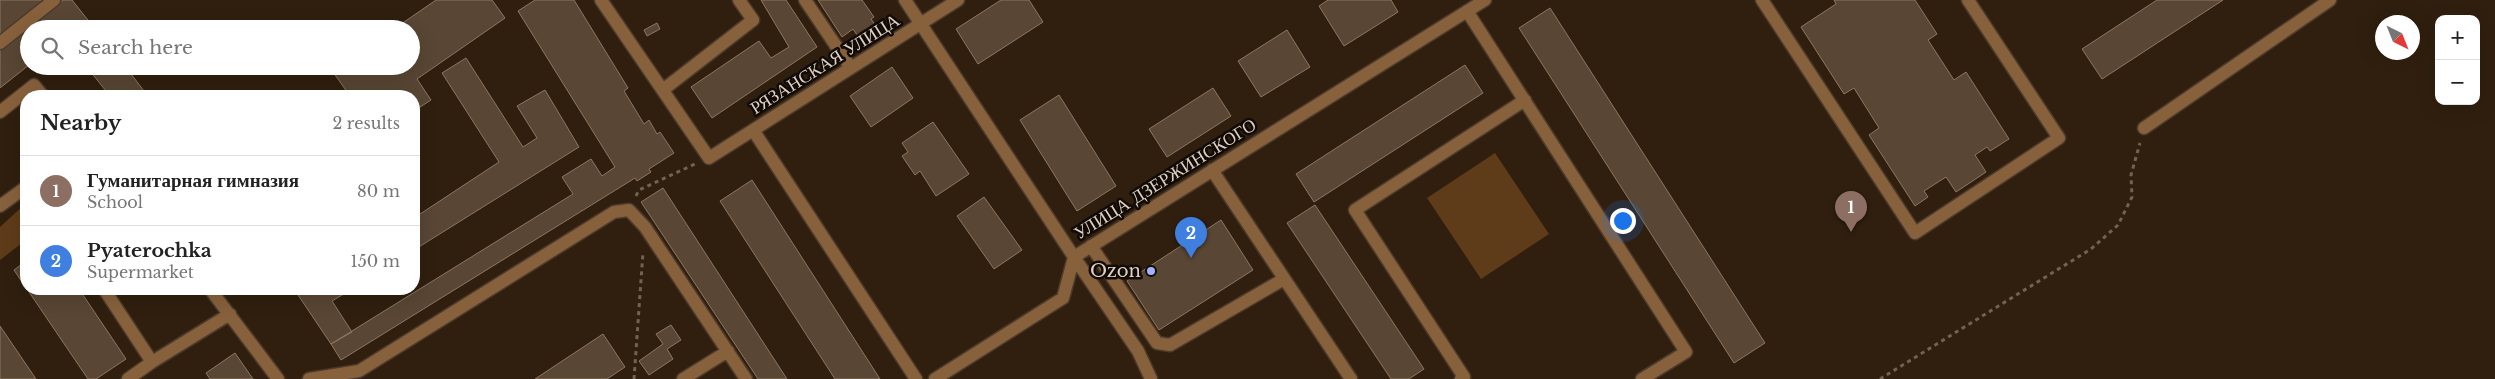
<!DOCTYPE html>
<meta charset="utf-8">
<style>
body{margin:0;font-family:"Libre Baskerville",serif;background:#f6f6f6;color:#222}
.controls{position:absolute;right:15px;top:15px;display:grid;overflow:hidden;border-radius:10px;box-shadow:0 5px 20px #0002}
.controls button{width:45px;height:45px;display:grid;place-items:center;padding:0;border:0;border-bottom:1px solid #e0e0e0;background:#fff;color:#222;font:25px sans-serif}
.compass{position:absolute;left:2375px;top:15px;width:45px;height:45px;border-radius:50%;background:#fff;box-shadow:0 5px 20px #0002;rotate:137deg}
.you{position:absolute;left:1622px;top:220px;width:18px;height:18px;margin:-12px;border:4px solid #fff;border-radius:50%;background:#1a73e8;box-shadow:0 0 0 8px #1a73e833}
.badge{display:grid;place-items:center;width:32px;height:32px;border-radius:50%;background:#d93025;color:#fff;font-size:16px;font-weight:700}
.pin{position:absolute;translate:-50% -41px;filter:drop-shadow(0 1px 2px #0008)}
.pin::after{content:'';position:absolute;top:26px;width:18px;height:15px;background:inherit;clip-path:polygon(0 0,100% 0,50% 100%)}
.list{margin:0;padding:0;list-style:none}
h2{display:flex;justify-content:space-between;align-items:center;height:65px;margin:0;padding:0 20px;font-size:21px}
h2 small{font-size:16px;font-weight:400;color:#767676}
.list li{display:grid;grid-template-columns:32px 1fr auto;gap:15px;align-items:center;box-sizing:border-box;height:70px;padding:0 20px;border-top:1px solid #e0e0e0}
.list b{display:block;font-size:19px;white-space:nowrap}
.list p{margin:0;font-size:16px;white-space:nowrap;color:#767676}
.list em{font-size:16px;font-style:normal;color:#767676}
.icon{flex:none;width:28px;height:28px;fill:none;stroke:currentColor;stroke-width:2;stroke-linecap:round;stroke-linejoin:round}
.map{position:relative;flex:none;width:2495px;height:379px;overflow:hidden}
.search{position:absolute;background:#fff;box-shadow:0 5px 20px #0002;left:20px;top:20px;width:400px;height:55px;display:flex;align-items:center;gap:12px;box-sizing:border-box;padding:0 18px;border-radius:28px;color:#767676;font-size:19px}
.panel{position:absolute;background:#fff;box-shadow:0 5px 20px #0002;left:20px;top:90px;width:400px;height:205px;border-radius:20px}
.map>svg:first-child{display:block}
</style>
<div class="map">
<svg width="2495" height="379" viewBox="0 0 2495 379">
<rect width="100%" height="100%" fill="#301f0e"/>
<path fill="#5e3c19" d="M1495,153L1549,234L1481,279L1427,198Z
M26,203V240L0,260V227Z"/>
<path fill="#594634" stroke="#8c7763" d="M0,0H44L0,36Z
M63,0H72L95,29H29V65L0,88V50Z
M436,0H492L505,18L417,79L431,100L414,111V96H350L333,72L340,66H411V29H394Z
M535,0H574L628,88L624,91L644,124L649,120L657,134L660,132L674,153L649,169L651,172L637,181L635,178L341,360L331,344L573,194L562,177L591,159L602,176L615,167L518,11Z
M761,0H786L817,47L712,118L691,87L759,41L771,58L789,47Z
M818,0H862L874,17L871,19L876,26L859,38L853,29L842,37Z
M1001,0H1029L1043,22L978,64L956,29Z
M1328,0H1391L1398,12L1344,46L1319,6Z
M1834,0H1915L1937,34L1928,40L1954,80L1966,72L2009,139L1990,151L1987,147L1975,155L1986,172L1956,192L1946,177L1924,191L1928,197L1915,206L1869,135L1879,128L1854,88L1844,94L1801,27L1836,4Z
M2157,0H2223L2102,79L2082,49Z
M1550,8L1765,343L1734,363L1519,28Z
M657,23L660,29L647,36L644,30Z
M1287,30L1310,67L1261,97L1238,61Z
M466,58L523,147L537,138L517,106L545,90L579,147L414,250V218L499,162L442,73Z
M1465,65L1483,93L1314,202L1296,174Z
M86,66H125L144,91L137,96H110Z
M892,67L913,98L871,127L850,96Z
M1213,88L1231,116L1167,157L1149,129Z
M1059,95L1116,186L1077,211L1020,120Z
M933,122L969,174L936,196L920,171L915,175L902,156L908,152L902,143Z
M752,180L880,379H835L720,201Z
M663,188L787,379H758L641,202Z
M984,197L1022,250L994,269L957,216Z
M1315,205L1424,369L1409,379H1391L1287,223Z
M1221,220L1253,270L1159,330L1127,281Z
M26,261V288L14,270Z
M27,289H79L126,359L96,379H88Z
M294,289H352L332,301L352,332L331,344Z
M671,325L681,340L667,349L673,359L649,375L639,361L663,344L656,334Z
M0,326L36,379H0Z
M603,334L625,367L607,379H535Z
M235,353L253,379H210L206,373Z"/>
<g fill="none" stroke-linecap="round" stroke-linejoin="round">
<g stroke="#4c3b2c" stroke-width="15">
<path id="minor" d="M601,0L709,158L958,0
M805,0L851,68
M905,0L1074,257L1485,0
M1762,0L1915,233L2059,138L1968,0
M1467,11L1686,352L1642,379
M0,43L54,0
M664,89L753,20L739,0
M0,112L34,85L43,96
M2144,128L2330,0
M753,130L916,379
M1212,170L1351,379
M0,206L26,187
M1091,246L1157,343L1170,345L1284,279
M1074,257L1138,351L1151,379
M104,289L152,362L128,379
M210,289L278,379
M152,362L230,314
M309,379L359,371L614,212L629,210L645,227L746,379
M683,379L728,351
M935,379L1063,298L1074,257
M1461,379L1464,377L1355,210L1525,100"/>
</g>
<path stroke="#716253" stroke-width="3" stroke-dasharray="4 4" stroke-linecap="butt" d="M636,196L639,190L695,164
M634,379L643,252
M1880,379L2091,249L2118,225L2132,197L2131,175L2140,143"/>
<use href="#minor" stroke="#87613c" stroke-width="12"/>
</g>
<circle fill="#a3b2fd" stroke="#120b05" stroke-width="2" cx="1151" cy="271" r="5"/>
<g text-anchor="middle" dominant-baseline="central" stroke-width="5" stroke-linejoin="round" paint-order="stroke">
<g font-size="18" fill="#ddd1c7" stroke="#120b05">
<text transform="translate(825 64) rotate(-32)">РЯЗАНСКАЯ УЛИЦА</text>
<text transform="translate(1165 179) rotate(-32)">УЛИЦА ДЗЕРЖИНСКОГО</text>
</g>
<g font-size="18" fill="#ddd1c7" stroke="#120b05" text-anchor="end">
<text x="1141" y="271">Ozon</text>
</g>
</g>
</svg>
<div class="controls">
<button>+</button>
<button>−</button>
</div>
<svg class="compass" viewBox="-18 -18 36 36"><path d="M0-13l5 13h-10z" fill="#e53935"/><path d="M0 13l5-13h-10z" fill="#767676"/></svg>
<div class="you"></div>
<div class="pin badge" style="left:1851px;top:232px;background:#8d6e63">1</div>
<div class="pin badge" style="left:1191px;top:258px;background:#3f7fe0">2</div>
<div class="search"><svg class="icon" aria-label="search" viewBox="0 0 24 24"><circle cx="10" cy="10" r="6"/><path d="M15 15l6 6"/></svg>Search here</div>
<section class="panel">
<h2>Nearby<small>2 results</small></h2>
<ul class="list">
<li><span class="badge" style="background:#8d6e63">1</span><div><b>Гуманитарная гимназия</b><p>School</p></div><em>80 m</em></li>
<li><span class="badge" style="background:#3f7fe0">2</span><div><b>Pyaterochka</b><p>Supermarket</p></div><em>150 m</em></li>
</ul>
</section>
</div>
